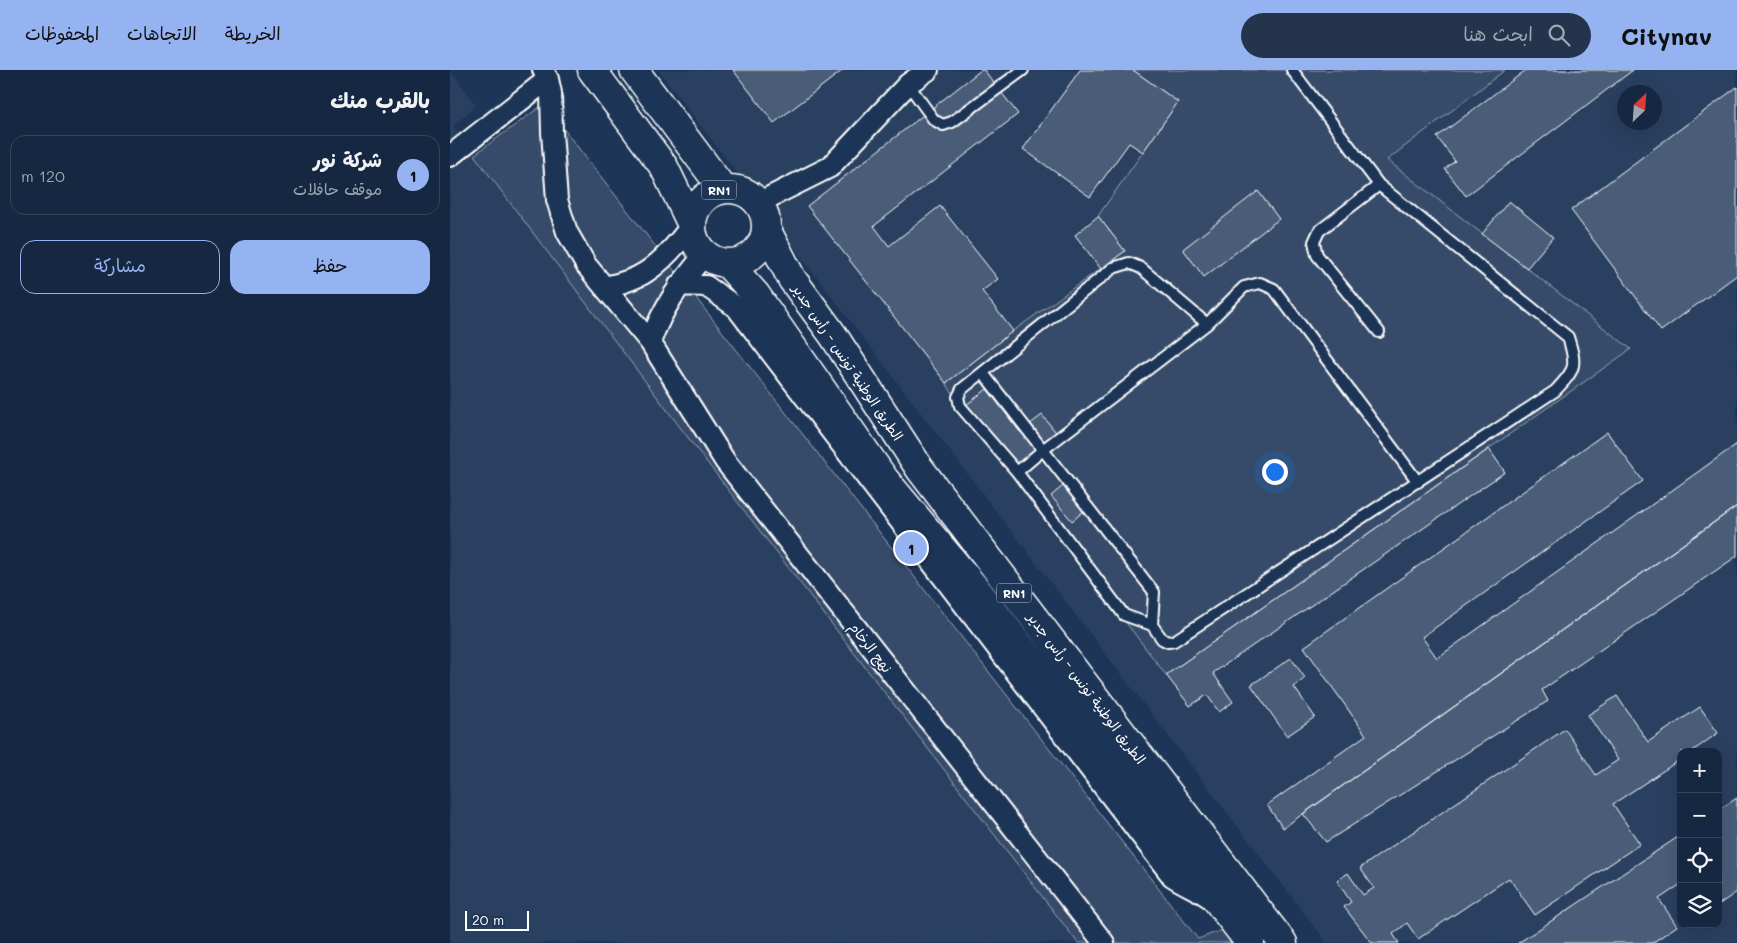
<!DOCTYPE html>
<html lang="ar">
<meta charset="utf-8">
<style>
body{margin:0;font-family:Mali,"Playpen Sans Arabic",sans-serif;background:#23344c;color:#f1f3f6;direction:rtl}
.controls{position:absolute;right:15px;bottom:15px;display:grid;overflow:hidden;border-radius:10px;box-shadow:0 5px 20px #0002}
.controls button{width:45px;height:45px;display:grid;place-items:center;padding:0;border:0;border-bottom:1px solid #35445a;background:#162841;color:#f1f3f6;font:25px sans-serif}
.compass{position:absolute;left:1167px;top:15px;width:45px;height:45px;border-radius:50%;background:#162841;box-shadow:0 5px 20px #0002;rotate:25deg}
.scale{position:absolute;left:15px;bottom:12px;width:64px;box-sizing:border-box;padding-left:5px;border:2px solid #fff;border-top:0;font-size:14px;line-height:18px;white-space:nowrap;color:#fff;-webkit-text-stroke:4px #1d3557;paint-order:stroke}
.you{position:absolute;left:824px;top:401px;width:18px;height:18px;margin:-12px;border:4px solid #fff;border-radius:50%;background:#1a73e8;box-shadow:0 0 0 8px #1a73e833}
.badge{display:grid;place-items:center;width:32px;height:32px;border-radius:50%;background:#95b2f1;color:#111;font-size:16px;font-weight:700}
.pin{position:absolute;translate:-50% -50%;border:2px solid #fff;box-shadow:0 1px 5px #0006}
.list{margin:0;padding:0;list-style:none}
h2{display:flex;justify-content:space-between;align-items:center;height:65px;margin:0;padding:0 20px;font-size:21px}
h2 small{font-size:16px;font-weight:400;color:#9ea6b1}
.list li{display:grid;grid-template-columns:32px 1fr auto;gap:15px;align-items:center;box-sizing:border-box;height:80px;margin:0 10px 10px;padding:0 10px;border:1px solid #35445a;border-radius:15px}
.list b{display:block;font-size:19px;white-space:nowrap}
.list p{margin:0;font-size:16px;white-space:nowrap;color:#9ea6b1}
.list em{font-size:16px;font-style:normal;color:#9ea6b1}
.actions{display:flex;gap:10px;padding:15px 20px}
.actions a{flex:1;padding:11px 0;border:1px solid #95b2f1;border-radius:15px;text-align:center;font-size:18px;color:#95b2f1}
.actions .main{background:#95b2f1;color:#111}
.icon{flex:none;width:28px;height:28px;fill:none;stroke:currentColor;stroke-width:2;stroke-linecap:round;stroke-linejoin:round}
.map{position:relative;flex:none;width:1287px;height:873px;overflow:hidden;direction:ltr}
header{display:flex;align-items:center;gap:30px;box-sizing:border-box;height:70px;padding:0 25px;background:#95b2f1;color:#111}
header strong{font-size:24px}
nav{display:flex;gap:28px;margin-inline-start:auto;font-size:18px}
.search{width:350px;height:45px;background:#23344c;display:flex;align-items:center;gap:12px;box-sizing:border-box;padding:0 18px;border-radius:28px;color:#9ea6b1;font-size:19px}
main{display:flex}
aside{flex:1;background:#162841}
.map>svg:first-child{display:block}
</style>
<header>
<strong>Citynav</strong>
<div class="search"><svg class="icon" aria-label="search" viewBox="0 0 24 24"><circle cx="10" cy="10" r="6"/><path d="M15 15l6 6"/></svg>ابحث هنا</div>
<nav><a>الخريطة</a><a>الاتجاهات</a><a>المحفوظات</a></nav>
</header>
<main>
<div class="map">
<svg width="1287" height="873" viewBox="0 0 1287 873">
<rect width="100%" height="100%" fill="#1d3557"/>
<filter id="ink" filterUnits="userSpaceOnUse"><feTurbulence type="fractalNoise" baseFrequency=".02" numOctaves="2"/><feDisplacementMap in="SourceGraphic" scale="10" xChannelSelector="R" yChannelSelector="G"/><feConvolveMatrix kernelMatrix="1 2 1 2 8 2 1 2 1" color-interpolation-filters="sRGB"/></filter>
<g filter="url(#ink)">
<path fill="#2a4161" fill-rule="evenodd" d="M0,0L26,35L3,57L239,369L628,873H0Z
M208,0H1287V873H877ZM1174,22H1204V52H1174ZM1231,682H1268V854H1231Z"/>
<path fill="#364b69" stroke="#9aa5b4" d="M683,0H1055L937,90L1181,279L716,605L512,338L496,313L563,261L675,181L648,146L728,32Z
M94,34L748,869L777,858L788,873H628L239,369L24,85Z"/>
<path fill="#4a5d79" stroke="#fff" d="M283,0H393L324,53Z
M531,0H534L568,44L424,156L439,176L490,136L548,209L532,221L563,261L496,313L357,136Z
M630,0H683L728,32L693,82L679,73L640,127L573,79Z
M1076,0H1183L1016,126L995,99L1005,91L987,67Z
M1287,17V205L1211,261L1121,140Z
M808,121L829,149L754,207L733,179Z
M1059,131L1103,167L1077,198L1032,164Z
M648,146L675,181L651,199L625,165Z
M537,319L570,362L592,345L613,371L566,407L512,338Z
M1157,362L1193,411L972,567L987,588L1287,374V436L833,758L817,735L916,665L854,577Z
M1039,379L1055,402L763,603L783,632L769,642L757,625L740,636L716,605Z
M620,410L641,435L622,451L601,426Z
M1287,436V486L1092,620L1098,631L876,772L853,744Z
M841,588L855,608L844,617L865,647L837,666L801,615Z
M1167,626L1198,672L1250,637L1268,663L1241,682H1231V689L1163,734L1190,774L1085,845L1059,808L968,869L957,853L943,864L949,873H922L894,837L901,832L887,811L898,803L913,825L924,818L910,798L1115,659L1146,705L1168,690L1138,645Z
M1287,728V822L1268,835V740Z
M1231,765V814L1209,829L1227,856L1202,873H1068Z"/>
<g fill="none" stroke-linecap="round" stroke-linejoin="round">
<g stroke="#fff" stroke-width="14">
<path id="lane" d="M842,0L929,115L869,161L864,172L867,185L929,262
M458,14L484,50L493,55L502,52L573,0
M757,254L691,198L679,193L663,198L512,319L508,327L510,336L567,402L674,545L702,555L712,569L718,572L724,571L1105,321C1126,299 1127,296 1118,267L929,115
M533,303L704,522L702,555
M567,402L594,379L757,254L794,217L810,213L824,219L968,412"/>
</g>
<g stroke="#fff" stroke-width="24">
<path id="street" d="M93,0L98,9L101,23L102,62L107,130L117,162L136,195L200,272L275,391L654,873
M0,86L98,9
M308,133L380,97L458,14L478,0
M229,215L256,216L286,237L722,806C735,815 750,820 763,830
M155,217C169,214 184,210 196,202C213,191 229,172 241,156
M200,272C214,235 230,214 255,184"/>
</g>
<g stroke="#fff" stroke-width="31">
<path id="primary" d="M142,0L214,97L241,153
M184,0L273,119
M242 156a37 37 0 1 1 74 0a37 37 0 1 1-74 0Z
M316,159L342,209L383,265L470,399L833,873
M277,193L306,225L435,410L530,524L800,873"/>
</g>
<use href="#lane" stroke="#1d3557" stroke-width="10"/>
<use href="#street" stroke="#1d3557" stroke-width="20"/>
<use href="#primary" stroke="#1d3557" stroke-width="28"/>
</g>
</g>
<g text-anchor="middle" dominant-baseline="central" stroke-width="4" stroke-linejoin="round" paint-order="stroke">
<g fill="#1d3557" stroke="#bbc2cd" stroke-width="1">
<rect x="251.5" y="110.5" width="35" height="19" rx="4"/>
<rect x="546.5" y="513.5" width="35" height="19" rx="4"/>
</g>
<g font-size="12" font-weight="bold" fill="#fff">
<text x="269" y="120">RN1</text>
<text x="564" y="523">RN1</text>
</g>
<g font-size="14" fill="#fff" stroke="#1d3557">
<text transform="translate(398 292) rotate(56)">الطريق الوطنية تونس - رأس جدير</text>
<text transform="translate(421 577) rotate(52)">نهج الرخام</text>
<text transform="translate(637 618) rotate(53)">الطريق الوطنية تونس - رأس جدير</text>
</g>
</g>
</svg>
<div class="controls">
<button>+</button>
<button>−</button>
<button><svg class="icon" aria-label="locate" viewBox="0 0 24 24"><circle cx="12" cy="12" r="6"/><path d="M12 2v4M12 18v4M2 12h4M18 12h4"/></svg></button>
<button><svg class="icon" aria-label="layers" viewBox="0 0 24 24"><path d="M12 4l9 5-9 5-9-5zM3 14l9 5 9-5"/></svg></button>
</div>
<svg class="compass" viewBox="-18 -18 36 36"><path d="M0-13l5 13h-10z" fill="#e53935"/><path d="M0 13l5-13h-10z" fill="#9ea6b1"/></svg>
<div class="scale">20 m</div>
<div class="you"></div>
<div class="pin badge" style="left:461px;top:478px">1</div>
</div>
<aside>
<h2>بالقرب منك<small></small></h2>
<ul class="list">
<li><span class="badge">1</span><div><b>شركة نور</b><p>موقف حافلات</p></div><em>120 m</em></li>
</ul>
<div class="actions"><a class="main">حفظ</a><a>مشاركة</a></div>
</aside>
</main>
